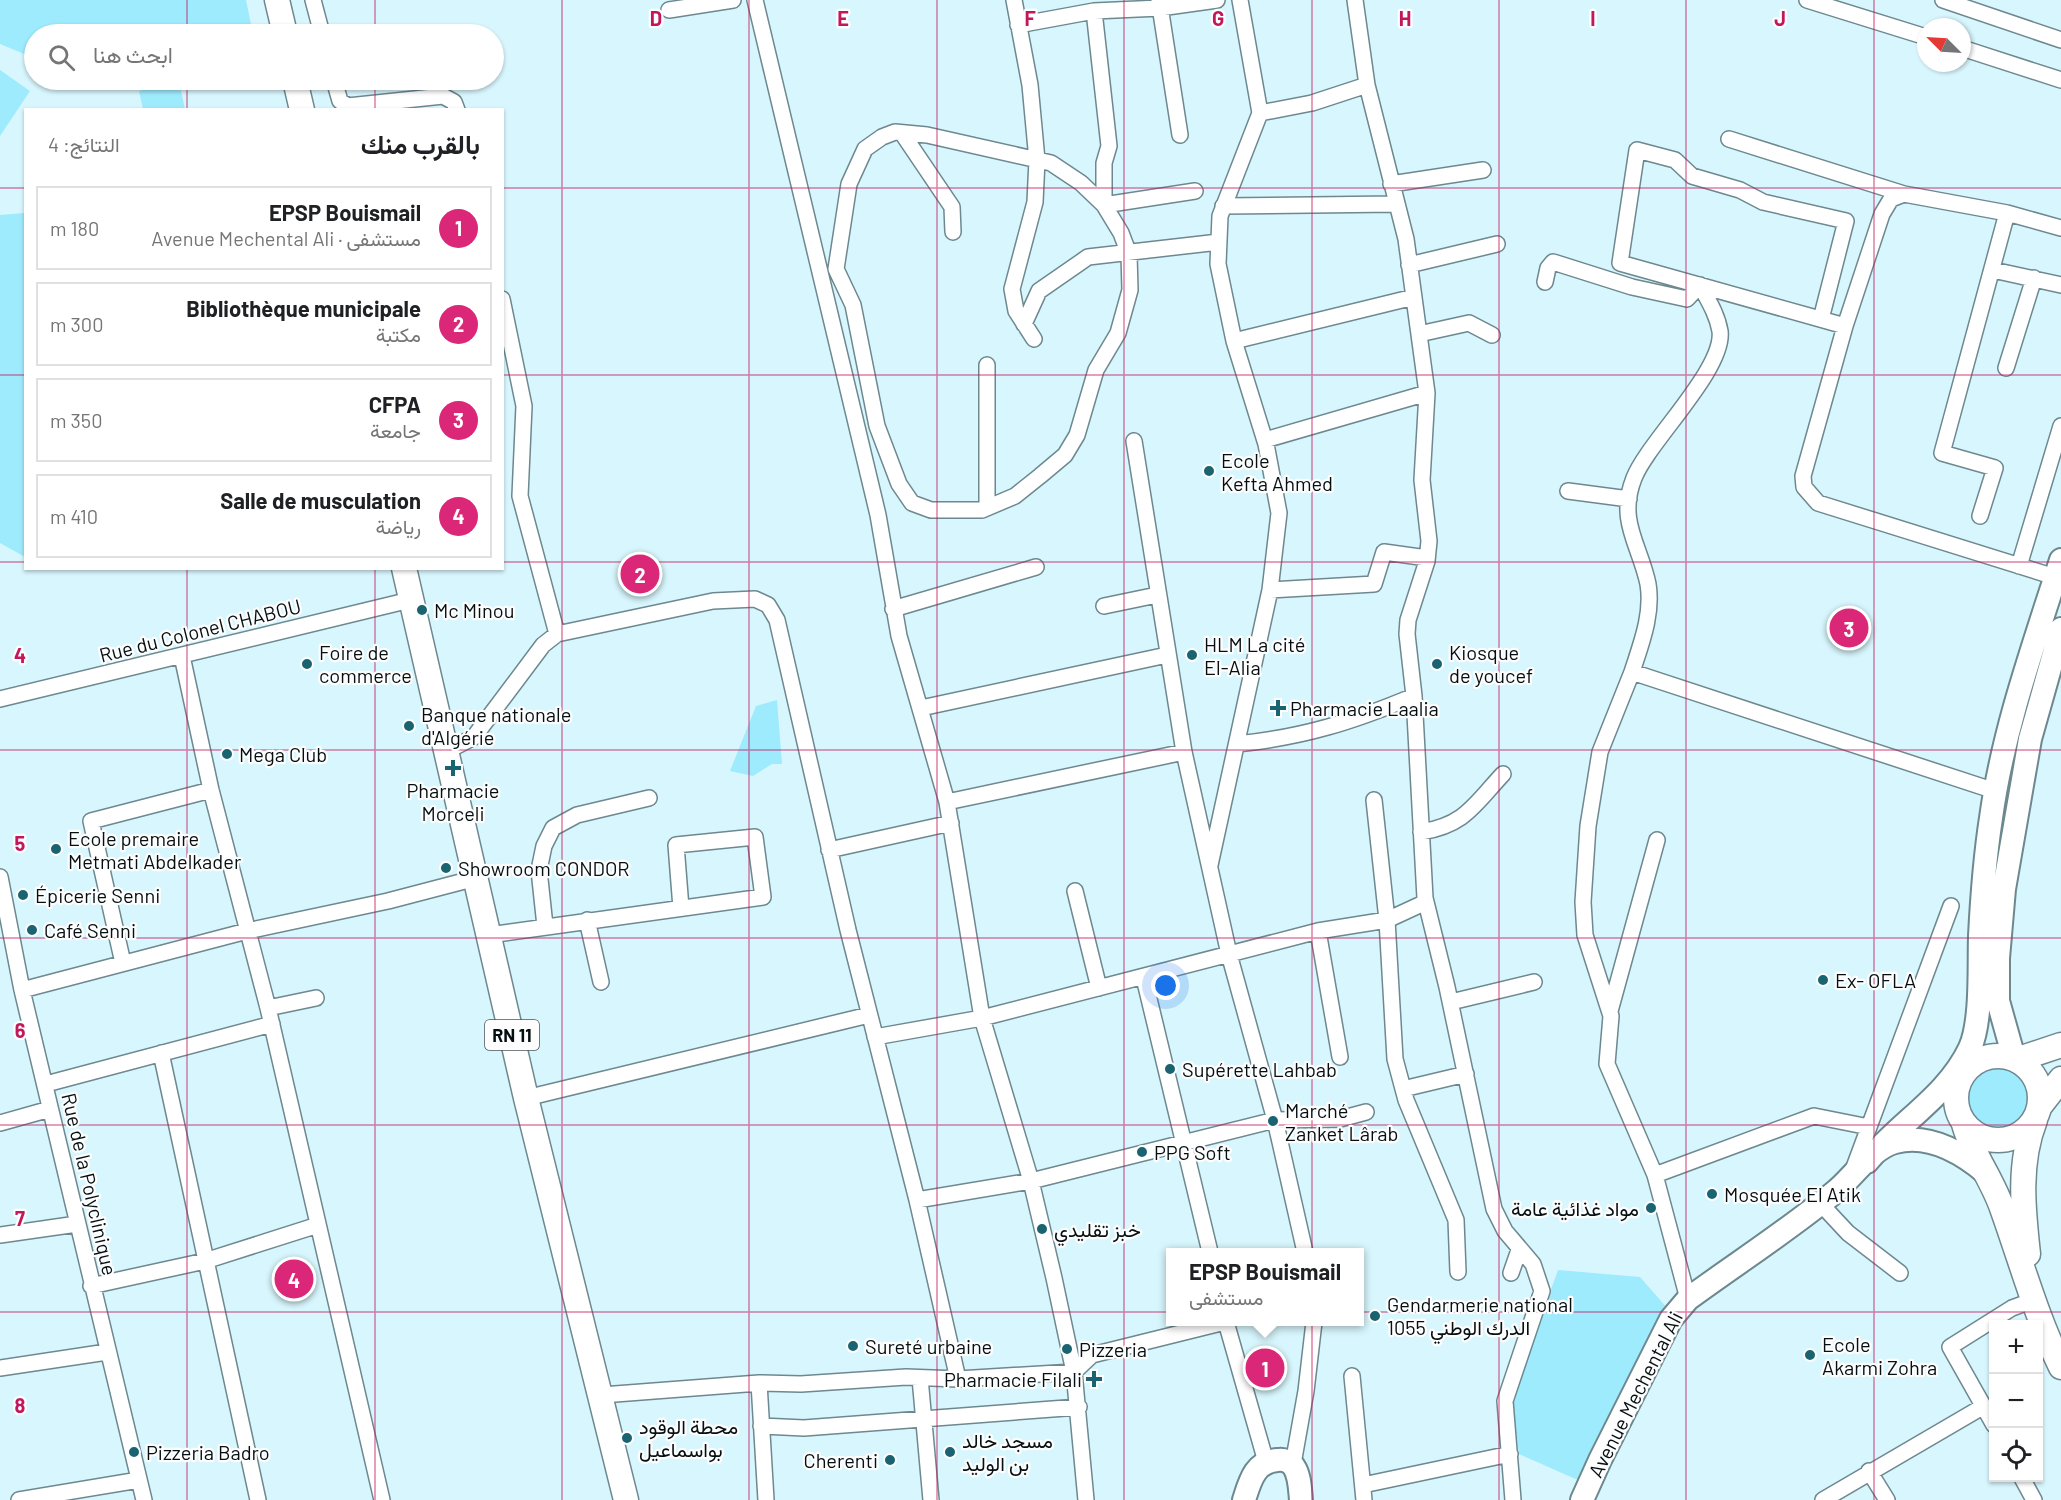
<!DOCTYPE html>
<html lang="ar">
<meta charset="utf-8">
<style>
body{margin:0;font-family:Barlow,Vazirmatn,sans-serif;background:#f2f2f2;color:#202124;direction:rtl}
.controls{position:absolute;right:18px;bottom:18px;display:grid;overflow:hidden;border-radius:0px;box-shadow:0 2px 4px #0004}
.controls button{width:54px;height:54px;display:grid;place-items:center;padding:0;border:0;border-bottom:2px solid #e0e0e0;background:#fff;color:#202124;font:30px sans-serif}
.compass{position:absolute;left:1917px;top:18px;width:54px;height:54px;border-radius:50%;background:#fff;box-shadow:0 2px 4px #0004;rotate:294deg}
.you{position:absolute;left:1166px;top:986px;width:21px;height:21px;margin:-15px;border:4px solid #fff;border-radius:50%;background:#1a73e8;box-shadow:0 0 0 9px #1a73e833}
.badge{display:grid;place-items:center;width:39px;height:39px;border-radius:50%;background:#db2777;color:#fff;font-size:20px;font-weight:700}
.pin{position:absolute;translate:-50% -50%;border:3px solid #fff;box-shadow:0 2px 6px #0006}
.popup{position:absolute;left:1166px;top:1248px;width:198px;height:78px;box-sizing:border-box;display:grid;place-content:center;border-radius:0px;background:#fff;filter:drop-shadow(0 2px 4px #0005);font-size:20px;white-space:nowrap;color:#757577}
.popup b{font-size:22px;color:#202124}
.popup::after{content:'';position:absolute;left:50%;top:100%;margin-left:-12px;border:12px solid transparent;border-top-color:#fff}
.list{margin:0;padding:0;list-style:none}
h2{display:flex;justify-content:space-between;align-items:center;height:78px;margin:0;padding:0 24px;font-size:26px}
h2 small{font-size:20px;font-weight:400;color:#757577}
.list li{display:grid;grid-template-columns:39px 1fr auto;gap:18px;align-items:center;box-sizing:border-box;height:84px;margin:0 12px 12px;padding:0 12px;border:2px solid #e0e0e0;border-radius:0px}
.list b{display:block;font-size:22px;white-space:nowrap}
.list p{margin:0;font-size:20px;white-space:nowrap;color:#757577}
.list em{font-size:20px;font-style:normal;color:#757577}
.icon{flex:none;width:33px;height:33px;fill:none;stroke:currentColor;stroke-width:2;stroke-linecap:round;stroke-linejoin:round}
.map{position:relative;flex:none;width:2061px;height:1500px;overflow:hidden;direction:ltr}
.search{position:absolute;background:#fff;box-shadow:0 2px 4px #0004;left:24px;top:24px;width:480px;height:66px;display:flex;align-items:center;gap:15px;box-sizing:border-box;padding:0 21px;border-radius:33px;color:#757577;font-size:22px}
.panel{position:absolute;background:#fff;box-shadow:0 2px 4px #0004;left:24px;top:108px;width:480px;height:462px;border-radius:0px;direction:rtl}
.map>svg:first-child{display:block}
</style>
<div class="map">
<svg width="2061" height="1500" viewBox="0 0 2061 1500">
<rect width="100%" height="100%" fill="#d8f6fd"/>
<path fill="#9eebfd" d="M0,0H246L253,34H34V58L0,44Z
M0,70L30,91L0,136Z
M179,82L185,109H143L139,91Z
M25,213H26L25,557L0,543V215Z
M777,700L782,764H772L753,776L730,771L756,706Z
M1967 1098a31 31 0 1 1 62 0a31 31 0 1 1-62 0Z
M1558,1270L1640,1277L1668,1309L1580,1481L1519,1454L1512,1398Z"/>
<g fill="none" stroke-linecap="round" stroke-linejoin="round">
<g stroke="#6d888f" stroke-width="18">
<path id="street" d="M313,0L322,34
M755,0L878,515L899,636L947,802L982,1018L1031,1181L1054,1278L1074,1372L1086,1500
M1014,0L1030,85L1037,160L1035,202L1012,289L1016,311L1034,339
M1159,0L1180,135
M1355,0L1367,85L1406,239L1427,393L1422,480L1429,541L1427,561L1408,620L1407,634L1414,696L1425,898L1447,987L1494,1209L1505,1231L1533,1264L1542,1291L1505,1401L1513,1500
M1807,0L1926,37
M1943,0L2061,40
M669,10L733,0
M1094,11L1109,146L1104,163V205L1195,191
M1018,25L1094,11L1160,8L1217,0
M1962,48L2061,80
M334,80L340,101L348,106L443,96L454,102L457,110
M1260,113L1312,103L1367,85
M895,132L927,135L1051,163L1081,183L1104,205L1121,233L1129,254L1130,290L1118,333L1096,370L1077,435L1065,455L1040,476L1015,496L982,510H931L912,503L899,484L877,426L853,305L836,269L849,184L865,149L882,137Z
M902,133L952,207L953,232
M1729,139L1904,194
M1391,184L1483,170
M1223,206L1395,204
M1409,265L1497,244
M1993,270L2061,285
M1545,282L1548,268L1553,262L1632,287L1687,299L1700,285C1708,300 1717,314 1720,331C1725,369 1648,442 1634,478C1617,521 1640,545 1648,584C1653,614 1641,644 1632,672
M502,299L524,406L520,496L557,634
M1821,319L1846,221L1763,202L1740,190L1692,176L1675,160L1637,150L1620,263C1695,284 1770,305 1845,326
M1024,324L1039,291L1088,257L1219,242
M1419,334L1469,323L1492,335
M1234,341L1414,297
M987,365V507
M2006,368L2034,278
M1265,440L1427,393
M1134,441L1184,752L1229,954L1275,1120L1305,1252
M1568,491L1629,499
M1980,516L1995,468L1942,453L2007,213
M2019,566L2061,426
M2055,577L1818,503L1804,487L1803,476L1845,326L1882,214L1891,199L1904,194L2007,213L2061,228
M1270,590L1374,584L1384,552L1427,558
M1104,606L1157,595
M893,609L1036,567
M182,656L211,790L268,1008L382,1500
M0,699L410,600
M921,708L1167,655
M1237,744C1304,737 1352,722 1414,696
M447,751L474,737L543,645L557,634L713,601L755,599L768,605L777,620L848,930L917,1200L958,1379
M1374,800L1387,920L1395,1059L1406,1100L1456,1220L1458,1272
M947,802L1184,752
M1421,832C1465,825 1474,805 1503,774
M829,850L951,823
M1210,865L1270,590L1279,513L1266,444L1234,341L1218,264L1220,216L1260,113L1240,0
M0,877L22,990L144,1500
M1075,891L1099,988
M587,920L601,982
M545,926L539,870L544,846L553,828L577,815L649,798
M1318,931L1340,1057
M489,935L763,897L755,837L676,845L681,908
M123,963L91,821L211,790
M1144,978L1210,1252
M22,990L247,931L388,901L476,878
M1451,1002L1534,982
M268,1008L316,998
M1610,1011L1657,840
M875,1037L982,1018L1318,931L1387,920L1426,902
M161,1053L258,1500
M46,1084L272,1024
M1403,1089L1466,1074
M526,1098L869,1015
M0,1123L50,1109
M1853,1170L1951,906
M1655,1175L1814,1116L1869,1127
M917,1200L1031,1181L1275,1120L1340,1119L1366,1112
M1820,1203L1848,1233L1900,1273
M0,1235L77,1224
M1511,1273L1519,1250
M91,1286L205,1261L318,1225
M1688,1299L1655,1175L1607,1064L1611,1016L1585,935L1583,902L1588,826L1600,752L1632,672L1995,791
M1226,1322L1266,1462
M0,1368L107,1352
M1352,1376L1364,1500
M920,1378L931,1500
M759,1383L766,1500
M602,1395L759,1383L801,1384L906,1377L958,1379L1074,1372L1092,1355L1225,1322
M1994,1425L1950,1347L2012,1308L2034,1300
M761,1426L804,1428L1079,1407
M1293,1464L1306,1391L1314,1322
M1869,1471L1887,1500
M2022,1478L2034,1500
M1363,1485L1510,1454
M19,1500L139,1480
M1823,1500L1984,1406"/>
</g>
<g stroke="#6d888f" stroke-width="26">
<path id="secondary" d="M2014,1058L1998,1001V958L2004,889L2030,739L2061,629
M1867,1162C1899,1122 1947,1097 1970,1048C1982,1021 1979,967 1980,936C1982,896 1985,857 1991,818C2003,730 2034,644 2061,560
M1244,1500C1250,1481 1255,1461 1278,1460C1284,1459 1291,1462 1294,1467C1300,1476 1300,1490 1301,1500
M1582,1500L1600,1460L1671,1319L1688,1299C1737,1263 1789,1230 1836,1191C1853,1177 1872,1148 1895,1142C1929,1133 1961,1152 1986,1173"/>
</g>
<g stroke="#6d888f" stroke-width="27">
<path id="primary" d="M277,0L285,34
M295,80L302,110
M404,568L526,1098L626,1500
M1956 1098a42 42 0 1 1 84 0a42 42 0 1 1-84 0Z
M2016,1060L2061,1045
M2040,1106L2061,1079
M1964,1124C1972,1154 1992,1179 2002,1208C2021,1261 2036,1316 2061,1367
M2028,1254C2023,1209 2018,1163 2035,1120"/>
</g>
<use href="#street" stroke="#fff" stroke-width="15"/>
<use href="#secondary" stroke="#fff" stroke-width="22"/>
<use href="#primary" stroke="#fff" stroke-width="24"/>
</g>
<path fill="none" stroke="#c2185b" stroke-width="1.5" stroke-opacity="0.55" d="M187,0V34M375,0V34M562,0V1500M749,0V1500M937,0V1500M1124,0V1500M1312,0V1500M1499,0V1500M1686,0V1500M1874,0V1500M187,80V110M375,80V110M0,188H26M502,188H2061M0,375H26M502,375H2061M0,562H26M502,562H2061M187,568V1500M375,568V1500M0,750H2061M0,938H2061M0,1125H2061M0,1312H2061"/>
<g fill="#1a6371" stroke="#fdfdfd" stroke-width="2">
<circle cx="1209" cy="471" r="6"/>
<circle cx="422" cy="610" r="6"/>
<circle cx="1192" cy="655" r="6"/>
<circle cx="307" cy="664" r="6"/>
<circle cx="1437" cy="664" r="6"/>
<path d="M1275 699h6v6h6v6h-6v6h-6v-6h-6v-6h6z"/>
<circle cx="409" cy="726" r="6"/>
<circle cx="227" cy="754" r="6"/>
<path d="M450 759h6v6h6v6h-6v6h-6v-6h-6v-6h6z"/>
<circle cx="56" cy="849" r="6"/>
<circle cx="446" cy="868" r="6"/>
<circle cx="23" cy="895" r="6"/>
<circle cx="32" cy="930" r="6"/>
<circle cx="1823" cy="980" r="6"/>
<circle cx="1170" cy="1069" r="6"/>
<circle cx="1273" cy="1121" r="6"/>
<circle cx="1142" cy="1152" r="6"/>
<circle cx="1712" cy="1194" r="6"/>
<circle cx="1651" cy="1208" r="6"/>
<circle cx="1042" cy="1229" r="6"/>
<circle cx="1375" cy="1316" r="6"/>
<circle cx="853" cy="1346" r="6"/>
<circle cx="1067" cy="1349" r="6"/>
<circle cx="1810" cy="1355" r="6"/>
<path d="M1091 1370h6v6h6v6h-6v6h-6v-6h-6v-6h6z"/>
<circle cx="627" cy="1438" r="6"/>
<circle cx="134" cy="1452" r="6"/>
<circle cx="950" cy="1452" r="6"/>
<circle cx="890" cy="1460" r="6"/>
</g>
<g text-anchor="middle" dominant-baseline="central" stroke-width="4.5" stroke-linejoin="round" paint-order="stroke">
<rect fill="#fdfdfd" stroke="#4f5658" stroke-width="1.5" x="485" y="1020" width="54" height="30" rx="4.5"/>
<g font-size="18" font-weight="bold" fill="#050f11">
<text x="512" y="1035">RN 11</text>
</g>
<g font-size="20" fill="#050f11" stroke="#fdfdfd" text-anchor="start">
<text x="1221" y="460">Ecole<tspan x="1221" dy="23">Kefta Ahmed</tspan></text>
<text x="434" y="610">Mc Minou</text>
<text x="1204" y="644">HLM La cité<tspan x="1204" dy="23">El-Alia</tspan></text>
<text x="319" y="652">Foire de<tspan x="319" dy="23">commerce</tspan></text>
<text x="1449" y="652">Kiosque<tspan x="1449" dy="23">de youcef</tspan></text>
<text x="1290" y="708">Pharmacie Laalia</text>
<text x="421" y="714">Banque nationale<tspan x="421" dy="23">d'Algérie</tspan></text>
<text x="239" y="754">Mega Club</text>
<text x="453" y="790" text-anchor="middle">Pharmacie<tspan x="453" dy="23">Morceli</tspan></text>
<text x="68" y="838">Ecole premaire<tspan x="68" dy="23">Metmati Abdelkader</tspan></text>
<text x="458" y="868">Showroom CONDOR</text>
<text x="35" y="895">Épicerie Senni</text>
<text x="44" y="930">Café Senni</text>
<text x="1835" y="980">Ex- OFLA</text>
<text x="1182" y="1069">Supérette Lahbab</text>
<text x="1285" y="1110">Marché<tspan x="1285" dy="23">Zanket Lârab</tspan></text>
<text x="1154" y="1152">PPG Soft</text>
<text x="1724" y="1194">Mosquée El Atik</text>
<text x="1639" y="1208" text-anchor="end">مواد غذائية عامة</text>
<text x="1054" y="1229">خبز تقليدي</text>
<text x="1387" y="1304">Gendarmerie national<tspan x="1387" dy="23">1055 الدرك الوطني</tspan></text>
<text x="1822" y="1344">Ecole<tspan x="1822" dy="23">Akarmi Zohra</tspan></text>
<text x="865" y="1346">Sureté urbaine</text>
<text x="1079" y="1349">Pizzeria</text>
<text x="1082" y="1379" text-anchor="end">Pharmacie Filali</text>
<text x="639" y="1426">محطة الوقود<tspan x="639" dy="23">بواسماعيل</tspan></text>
<text x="962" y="1440">مسجد خالد<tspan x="962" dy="23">بن الوليد</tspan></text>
<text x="146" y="1452">Pizzeria Badro</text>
<text x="878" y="1460" text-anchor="end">Cherenti</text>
</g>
<g font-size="20" fill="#050f11" stroke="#fdfdfd">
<text transform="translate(200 630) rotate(-14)">Rue du Colonel CHABOU</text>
<text transform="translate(90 1184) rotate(77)">Rue de la Polyclinique</text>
<text transform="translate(1635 1394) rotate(-63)">Avenue Mechental Ali</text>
</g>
</g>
<g font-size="20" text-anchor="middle" font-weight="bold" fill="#c2185b" stroke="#fdfdfd" stroke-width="4.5" stroke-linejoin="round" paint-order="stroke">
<text x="656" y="26">D</text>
<text x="843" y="26">E</text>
<text x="1030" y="26">F</text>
<text x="1218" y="26">G</text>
<text x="1405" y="26">H</text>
<text x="1593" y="26">I</text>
<text x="1780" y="26">J</text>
<text x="20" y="663">4</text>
<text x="20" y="851">5</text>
<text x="20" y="1038">6</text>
<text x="20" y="1226">7</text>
<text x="20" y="1413">8</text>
</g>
</svg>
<div class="controls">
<button>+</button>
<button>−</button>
<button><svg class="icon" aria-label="locate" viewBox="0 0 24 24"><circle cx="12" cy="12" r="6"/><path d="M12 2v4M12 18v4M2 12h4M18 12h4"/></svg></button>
</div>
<svg class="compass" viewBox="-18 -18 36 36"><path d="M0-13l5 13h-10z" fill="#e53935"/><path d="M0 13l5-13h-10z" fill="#757577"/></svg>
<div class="you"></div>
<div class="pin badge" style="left:1265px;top:1368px">1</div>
<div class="popup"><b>EPSP Bouismail</b>مستشفى</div>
<div class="pin badge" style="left:640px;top:574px">2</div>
<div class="pin badge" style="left:1849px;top:628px">3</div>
<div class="pin badge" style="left:294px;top:1279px">4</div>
<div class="search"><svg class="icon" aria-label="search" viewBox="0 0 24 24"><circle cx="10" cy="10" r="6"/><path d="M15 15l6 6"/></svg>ابحث هنا</div>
<section class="panel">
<h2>بالقرب منك<small>النتائج: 4</small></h2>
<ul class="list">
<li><span class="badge">1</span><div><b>EPSP Bouismail</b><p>مستشفى · Avenue Mechental Ali</p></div><em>180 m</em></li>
<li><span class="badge">2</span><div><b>Bibliothèque municipale</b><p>مكتبة</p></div><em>300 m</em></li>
<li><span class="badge">3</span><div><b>CFPA</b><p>جامعة</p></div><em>350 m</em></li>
<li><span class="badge">4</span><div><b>Salle de musculation</b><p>رياضة</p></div><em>410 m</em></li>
</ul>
</section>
</div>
